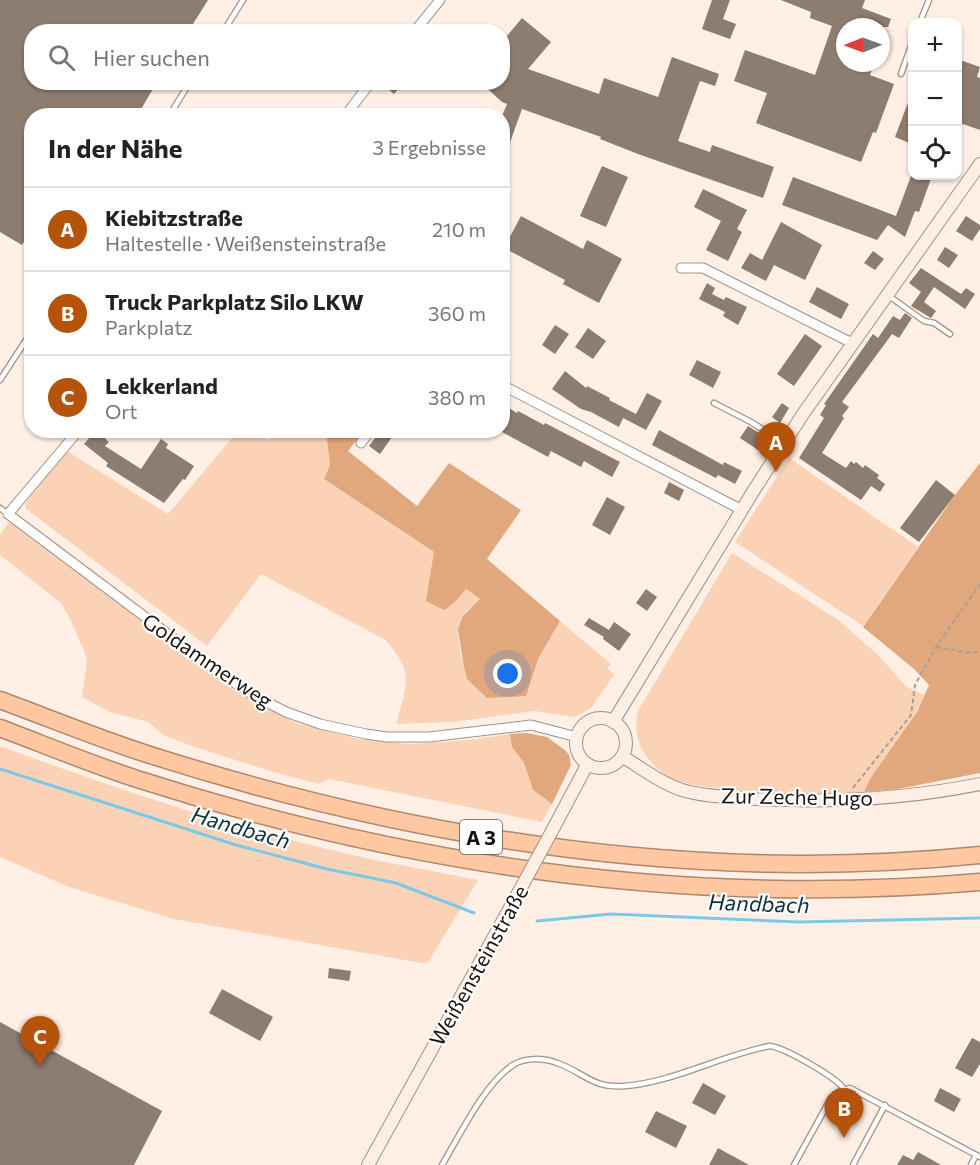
<!DOCTYPE html>
<html lang="de">
<meta charset="utf-8">
<style>
body{margin:0;font-family:Commissioner,sans-serif;background:#f6f6f6;color:#222}
.controls{position:absolute;right:18px;top:18px;display:grid;overflow:hidden;border-radius:12px;box-shadow:0 2px 4px #0004}
.controls button{width:54px;height:54px;display:grid;place-items:center;padding:0;border:0;border-bottom:2px solid #e0e0e0;background:#fff;color:#222;font:30px sans-serif}
.compass{position:absolute;left:836px;top:18px;width:54px;height:54px;border-radius:50%;background:#fff;box-shadow:0 2px 4px #0004;rotate:269deg}
.you{position:absolute;left:508px;top:674px;width:21px;height:21px;margin:-15px;border:4px solid #fff;border-radius:50%;background:#1a73e8;box-shadow:0 0 0 9px #1a73e833}
.badge{display:grid;place-items:center;width:39px;height:39px;border-radius:50%;background:#b45309;color:#fff;font-size:20px;font-weight:700}
.pin{position:absolute;translate:-50% -50px;filter:drop-shadow(0 2px 3px #0008)}
.pin::after{content:'';position:absolute;top:32px;width:21px;height:18px;background:inherit;clip-path:polygon(0 0,100% 0,50% 100%)}
.list{margin:0;padding:0;list-style:none}
h2{display:flex;justify-content:space-between;align-items:center;height:78px;margin:0;padding:0 24px;font-size:26px}
h2 small{font-size:20px;font-weight:400;color:#767676}
.list li{display:grid;grid-template-columns:39px 1fr auto;gap:18px;align-items:center;box-sizing:border-box;height:84px;padding:0 24px;border-top:2px solid #e0e0e0}
.list b{display:block;font-size:22px;white-space:nowrap}
.list p{margin:0;font-size:20px;white-space:nowrap;color:#767676}
.list em{font-size:20px;font-style:normal;color:#767676}
.icon{flex:none;width:33px;height:33px;fill:none;stroke:currentColor;stroke-width:2;stroke-linecap:round;stroke-linejoin:round}
.map{position:relative;flex:none;width:980px;height:1165px;overflow:hidden}
.search{position:absolute;background:#fff;box-shadow:0 2px 4px #0004;left:24px;top:24px;width:486px;height:66px;display:flex;align-items:center;gap:15px;box-sizing:border-box;padding:0 21px;border-radius:24px;color:#767676;font-size:22px}
.panel{position:absolute;background:#fff;box-shadow:0 2px 4px #0004;left:24px;top:108px;width:486px;height:330px;border-radius:24px}
.map>svg:first-child{display:block}
</style>
<div class="map">
<svg width="980" height="1165" viewBox="0 0 980 1165">
<rect width="100%" height="100%" fill="#ffefe5"/>
<path fill="#fad3b7" d="M238,431H251L268,440L276,431H326L330,465L324,479L434,552L456,601L466,589L480,600C475,605 467,610 462,616C454,630 462,664 467,679L534,670L538,659L560,621L611,664L607,669L615,674L591,708L574,717L535,711L453,722L396,724C407,686 415,671 384,639L261,574L207,646L25,508L27,501L67,451L168,514Z
M789,458L918,547L863,626L735,542Z
M9,522L229,687L260,705L297,723L358,739L410,744L469,740L510,734L512,747L524,763L533,790L552,804L542,822L329,779L319,784L273,772L192,746L163,735L148,722L110,712L82,697L87,661L84,650L68,615L61,603L0,555V535Z
M732,553L837,619L877,654L907,687L924,695C910,731 881,758 864,792C818,795 772,794 726,789C710,787 692,786 677,780C649,770 630,740 638,711Z
M0,746C108,786 218,823 331,850C379,862 429,870 478,880L427,964L174,919L69,887L0,857Z"/>
<path fill="#e1a77d" d="M326,431H354L360,436L348,451L417,506L449,463L521,510L487,559L560,621L538,659L526,696L487,698L467,679L464,668L458,629L462,617L480,599L466,589L456,601L444,610L426,601L434,552L324,479L330,465Z
M980,463V773L898,789L864,792L870,779L917,712L929,685L914,669L863,627L955,495Z
M526,733L547,737L566,751L569,755L571,765L552,804L533,790L524,763L512,747L510,734Z"/>
<g fill="none" stroke-linecap="round" stroke-linejoin="round">
<path stroke="#7bc9e7" stroke-width="3" d="M0,769L236,845L327,869L396,883L474,913
M537,921L611,914L798,922L980,918"/>
</g>
<path fill="#8d7c70" d="M0,0H208L188,32H32V82H157L137,116H32V229L22,245L0,232Z
M712,0H730L723,19L736,24L730,39L702,29Z
M781,0H865L862,8L891,19L888,27H845V63H874L870,75L894,84L876,133L873,132L861,162L756,123L767,93L734,81L745,50L815,75L832,26L810,18L811,12Z
M522,18L551,42L528,69L599,94L604,78L658,97L672,57L719,74L715,86L700,81L678,141L710,152L712,145L774,167L763,198L638,154L600,139L601,137L522,109L509,145L502,143V116L507,104L502,102L480,82H502V42Z
M957,59L980,67L977,77L980,78V130L957,122Z
M380,82H404L394,94Z
M912,92V144L895,137Z
M602,166L628,177L606,227L580,216Z
M911,176H932L919,212L915,211L905,237L888,225L877,240L782,205L793,177L896,216Z
M703,189L747,210L737,229L742,232L728,261L706,250L721,221L694,207Z
M521,216L583,249L587,240L622,259L599,303L563,284L565,280L504,248Z
M966,216L980,225V229L972,241L956,231Z
M781,222L822,245L805,280L774,265L766,281L741,268L750,253L762,260Z
M945,247L958,255L949,268L937,260Z
M873,251L884,259L875,270L864,263Z
M921,268L961,294L966,288L975,294L965,309L934,287L924,302L936,311L931,318L911,306L921,292L909,283Z
M707,283L715,288L712,294L724,300L726,297L747,307L738,325L723,316L725,312L699,299Z
M817,287L849,304L841,319L809,302Z
M905,313L912,318L899,338L892,334L842,402L849,407L842,416L844,418L822,453L846,468L851,461L854,464L856,462L863,468L865,465L879,475L877,478L885,484L880,492L871,486L861,500L799,458L824,418L820,415L826,405L824,404L873,334L878,338L893,316L900,320Z
M555,325L569,334L555,354L542,345Z
M588,328L606,341L593,359L575,347Z
M805,334L822,346L794,386L777,374Z
M697,360L721,372L713,388L689,375Z
M565,371L586,388L587,386L610,398L609,400L636,414L647,393L662,401L646,430L623,418L619,427L591,412L581,409L552,389Z
M782,403L789,408L780,423L772,417Z
M502,404L517,413L518,411L544,425L545,423L620,462L612,477L584,461L581,467L551,451L548,457L502,432Z
M748,426L767,438L758,450L740,438Z
M96,430L109,442L105,446L141,469L161,439L168,444L166,448L194,466L185,480L183,479L164,503L106,466L108,463L84,444Z
M381,430H397L380,454L369,446Z
M659,430L723,465L724,462L742,471L735,484L718,475L716,478L652,445Z
M936,480L955,495L919,542L900,528Z
M669,482L684,490L679,501L664,493Z
M607,497L625,507L610,535L592,525Z
M646,589L657,597L647,611L636,603Z
M589,618L609,630L614,622L631,634L619,651L603,639L604,637L584,625Z
M329,968L351,971L349,981L328,978Z
M222,989L273,1017L260,1041L209,1013Z
M0,1022L162,1111L134,1165H0Z
M972,1038L980,1042V1064L972,1077L955,1068Z
M703,1083L726,1096L715,1115L692,1103Z
M940,1088L961,1099L954,1112L934,1101Z
M656,1111L687,1126L676,1148L645,1132Z
M718,1148L749,1165H709Z
M918,1152L941,1165H897L903,1155L913,1160Z"/>
<g fill="none" stroke-linecap="round" stroke-linejoin="round">
<g stroke="#a39286" stroke-width="7">
<path id="lane" d="M920,22L929,0
M223,32L243,0
M901,74L912,43
M169,116L190,82
M889,296L924,321L934,323L950,334
M0,380L32,331
M714,403L751,422L784,443
M0,508L8,514
M442,1165C460,1135 484,1084 513,1065C525,1057 544,1058 557,1063C584,1072 592,1089 625,1086C674,1082 722,1055 770,1046C785,1048 836,1077 844,1089
M794,1165L831,1098L838,1092L850,1088L980,1157
M853,1165L885,1105
M971,1165L976,1155"/>
</g>
<g stroke="#a39286" stroke-width="11">
<path id="street" d="M414,32L440,0
M345,116L371,82
M681,268H703L852,343
M502,385L742,510
M79,430L8,514L221,674L253,695L286,712L320,724L366,734L387,737H429L531,725L577,737
M361,443L371,430"/>
</g>
<g stroke="#a39286" stroke-width="14">
<path id="secondary" d="M576 743a25 25 0 1 1 50 0a25 25 0 1 1-50 0Z
M613,722L754,490L803,414L980,164
M622,756C641,768 661,783 682,790C705,797 732,797 756,799C831,803 906,799 980,784
M552,831L587,765
M368,1165L522,886"/>
</g>
<g stroke="#ae886e" stroke-width="19">
<path id="highway" d="M0,700C49,718 97,738 147,754C416,840 698,884 980,855
M0,728C45,745 91,764 137,779C411,867 692,907 980,882"/>
</g>
<path stroke="#ab9e96" stroke-width="2" stroke-dasharray="4.5 3" stroke-linecap="butt" d="M936,647L970,653L980,651
M853,788L911,715L915,685L936,647L980,584"/>
<use href="#lane" stroke="#fff" stroke-width="4.5"/>
<use href="#street" stroke="#fff" stroke-width="9"/>
<use href="#secondary" stroke="#ffeee3" stroke-width="12"/>
<use href="#highway" stroke="#ffc8a1" stroke-width="16"/>
<g stroke="#a39286" stroke-width="14" stroke-linecap="butt">
<path id="secondary-bridge" d="M522,886L552,831"/>
</g>
<use href="#secondary-bridge" stroke="#ffeee3" stroke-width="12"/>
</g>
<g text-anchor="middle" dominant-baseline="central" stroke-width="4.5" stroke-linejoin="round" paint-order="stroke">
<rect fill="#fff" stroke="#5e5956" stroke-width="1.5" x="460" y="820" width="42" height="34" rx="4.5"/>
<g font-size="20" font-weight="bold" fill="#19120e">
<text x="481" y="837">A 3</text>
</g>
<g font-size="21" fill="#19120e" stroke="#fff">
<text transform="translate(208 660) rotate(34)">Goldammerweg</text>
<text transform="translate(797 796) rotate(1)">Zur Zeche Hugo</text>
<text transform="translate(478 965) rotate(-61)">Weißensteinstraße</text>
</g>
<g font-size="22" font-style="italic" fill="#0b313e" stroke="#fff">
<text transform="translate(241 827) rotate(16)">Handbach</text>
<text transform="translate(759 903) rotate(2)">Handbach</text>
</g>
</g>
</svg>
<div class="controls">
<button>+</button>
<button>−</button>
<button><svg class="icon" aria-label="locate" viewBox="0 0 24 24"><circle cx="12" cy="12" r="6"/><path d="M12 2v4M12 18v4M2 12h4M18 12h4"/></svg></button>
</div>
<svg class="compass" viewBox="-18 -18 36 36"><path d="M0-13l5 13h-10z" fill="#e53935"/><path d="M0 13l5-13h-10z" fill="#767676"/></svg>
<div class="you"></div>
<div class="pin badge" style="left:776px;top:472px">A</div>
<div class="pin badge" style="left:844px;top:1138px">B</div>
<div class="pin badge" style="left:40px;top:1066px">C</div>
<div class="search"><svg class="icon" aria-label="search" viewBox="0 0 24 24"><circle cx="10" cy="10" r="6"/><path d="M15 15l6 6"/></svg>Hier suchen</div>
<section class="panel">
<h2>In der Nähe<small>3 Ergebnisse</small></h2>
<ul class="list">
<li><span class="badge">A</span><div><b>Kiebitzstraße</b><p>Haltestelle · Weißensteinstraße</p></div><em>210 m</em></li>
<li><span class="badge">B</span><div><b>Truck Parkplatz Silo LKW</b><p>Parkplatz</p></div><em>360 m</em></li>
<li><span class="badge">C</span><div><b>Lekkerland</b><p>Ort</p></div><em>380 m</em></li>
</ul>
</section>
</div>
